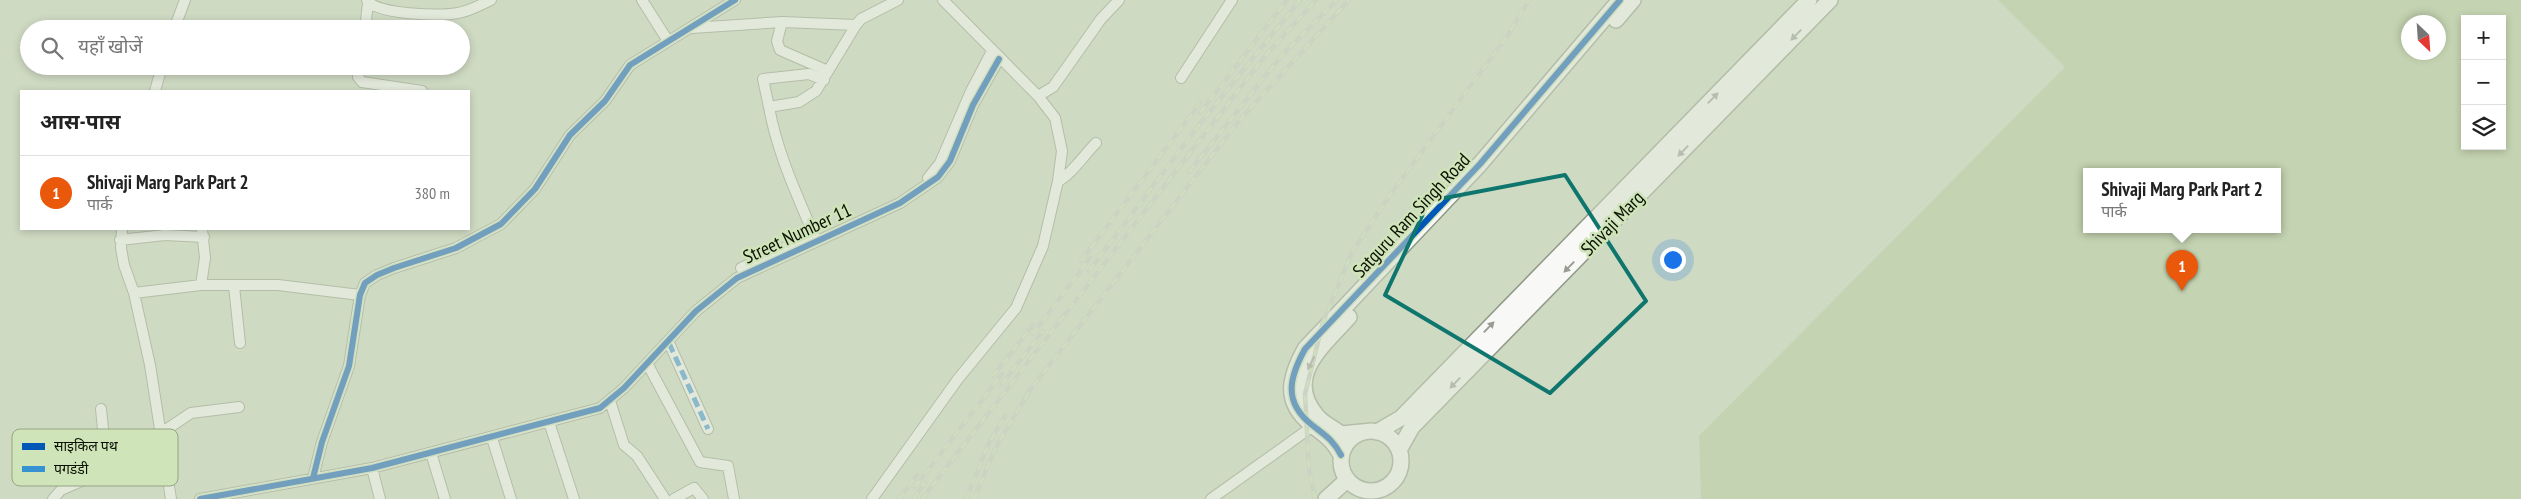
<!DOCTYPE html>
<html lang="hi">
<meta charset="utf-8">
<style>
body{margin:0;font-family:"PT Sans Narrow","Noto Sans Devanagari",sans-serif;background:#f2f2f2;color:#222}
.controls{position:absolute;right:15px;top:15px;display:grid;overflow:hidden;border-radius:0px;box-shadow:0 2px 8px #0003}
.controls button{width:45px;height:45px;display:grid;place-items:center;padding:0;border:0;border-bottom:1px solid #e0e0e0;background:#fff;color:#222;font:25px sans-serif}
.compass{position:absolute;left:2401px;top:15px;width:45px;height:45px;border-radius:50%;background:#fff;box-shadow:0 2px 8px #0003;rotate:155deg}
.you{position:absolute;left:1672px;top:259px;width:18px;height:18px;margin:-12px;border:4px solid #fff;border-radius:50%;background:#1a73e8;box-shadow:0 0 0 8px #1a73e833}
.badge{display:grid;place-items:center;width:32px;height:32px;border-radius:50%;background:#ea580c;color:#fff;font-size:16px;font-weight:700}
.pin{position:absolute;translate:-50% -41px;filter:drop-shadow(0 1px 2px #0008)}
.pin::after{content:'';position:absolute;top:26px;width:18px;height:15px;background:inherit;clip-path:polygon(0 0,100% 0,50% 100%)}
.popup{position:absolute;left:2083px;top:168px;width:198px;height:65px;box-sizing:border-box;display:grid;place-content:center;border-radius:0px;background:#fff;filter:drop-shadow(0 1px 4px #0005);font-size:16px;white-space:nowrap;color:#767676}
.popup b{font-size:19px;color:#222}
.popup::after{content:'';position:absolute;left:50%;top:100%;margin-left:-10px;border:10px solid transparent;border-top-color:#fff}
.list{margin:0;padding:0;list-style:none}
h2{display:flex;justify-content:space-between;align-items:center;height:65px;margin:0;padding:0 20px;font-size:21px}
h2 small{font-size:16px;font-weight:400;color:#767676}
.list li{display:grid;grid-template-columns:32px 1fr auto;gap:15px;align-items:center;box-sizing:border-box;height:75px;padding:0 20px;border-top:1px solid #e0e0e0}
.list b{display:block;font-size:19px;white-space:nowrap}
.list p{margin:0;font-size:16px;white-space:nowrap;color:#767676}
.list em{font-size:16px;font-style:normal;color:#767676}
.icon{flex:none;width:28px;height:28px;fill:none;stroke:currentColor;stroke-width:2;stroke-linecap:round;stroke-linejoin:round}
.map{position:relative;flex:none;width:2521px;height:499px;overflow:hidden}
.search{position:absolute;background:#fff;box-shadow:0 2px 8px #0003;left:20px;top:20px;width:450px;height:55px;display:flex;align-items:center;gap:12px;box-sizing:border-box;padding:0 18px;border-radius:28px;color:#767676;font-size:19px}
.panel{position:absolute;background:#fff;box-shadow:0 2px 8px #0003;left:20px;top:90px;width:450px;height:140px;border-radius:0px}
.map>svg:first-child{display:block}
</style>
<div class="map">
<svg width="2521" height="499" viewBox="0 0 2521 499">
<rect width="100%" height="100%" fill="#cfdac3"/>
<path fill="#b6cb9c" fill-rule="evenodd" d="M1998,0H2521V499H1701L1699,436L2065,67ZM2465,19H2502V146H2465ZM2408,22H2438V52H2408ZM2087,172H2277V230H2087Z"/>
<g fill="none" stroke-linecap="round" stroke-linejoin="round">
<g stroke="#919988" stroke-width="12">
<path id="street" d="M367,0C377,15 440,16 458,13C470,11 480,5 491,0
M642,0L668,41
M782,22L777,41L780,50L828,71
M692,28L782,22L856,25
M174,29L185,0
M365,29L368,3
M359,66L358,77L362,82L422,91
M1181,78L1232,0
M155,91L162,66
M1038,96L1053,87L1101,19L1119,0
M769,107L763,79L809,74L824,80
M928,178L940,163L971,91L992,51
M1058,181C1069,177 1085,154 1096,143
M122,229L121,248L124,265L134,293L150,365L171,499
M120,240L165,235L204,237
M816,240C798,197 777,153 769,107L799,102L816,91L856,25L861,19L898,0
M741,268L810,236
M201,285L205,258L202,229
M234,286L240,343
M134,293L201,285H278L360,295
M669,343L708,429
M648,365L700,462L728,466L734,499
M610,401L624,445L637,456L665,499
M101,409L107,469
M549,422L574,499
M161,433L191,413L239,407
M492,438L511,499
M431,453L445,499
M372,468L380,499
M313,478L322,442L349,366L360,295L365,283L377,275L394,268L456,248L501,224L535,189L570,135L605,101L630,65L735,0
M53,499L61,490L162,446
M200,499L372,468L600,408L624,388L696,311L737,278L900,203L938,177L950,161L973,105L999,59
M674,499L694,488L703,499
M872,499L958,379L1016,308L1043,246L1058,181L1062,151L1055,118L1038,96L943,0
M1211,499L1313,426"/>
</g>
<g stroke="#919988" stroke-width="18">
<path id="secondary" d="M1616,20L1633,0
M1349,317C1323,346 1284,376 1316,415C1322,423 1333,428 1341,434L1362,432
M1341 461a30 30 0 1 1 60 0a30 30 0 1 1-60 0Z
M1377,432L1401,418L1809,0
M1399,450L1412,427L1830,0
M1341,455C1333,440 1326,436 1312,425C1283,402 1289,378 1305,349L1480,164L1620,0
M1326,499L1347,480"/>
</g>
<use href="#street" stroke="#f8f9f6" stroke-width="10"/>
<use href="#secondary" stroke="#f8f9f6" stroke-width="15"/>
<g stroke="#c6cac3" stroke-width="4.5">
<path id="rail" d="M1200,113L1287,0
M1189,172L1282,55L1337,0
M1081,261L1200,103
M1089,271L1199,125L1300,0
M1033,334L1090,258
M993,376L1033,325
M1002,384L1043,331
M915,487L1002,374
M899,499L917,475
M913,499L925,483
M922,499L1265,56L1316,0
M966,499L989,443L1005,416
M974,499L996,447L1030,390L1238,122L1349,0
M1315,499L1309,470L1305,394L1323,322L1352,252L1390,195L1508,35L1529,0"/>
</g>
<use href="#rail" stroke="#cfe4b9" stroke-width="2.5" stroke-dasharray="8" stroke-linecap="butt"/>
<path stroke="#3792d1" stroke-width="5" stroke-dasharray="10 5" stroke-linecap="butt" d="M669,343L708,429"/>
<g stroke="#cfe4b9" stroke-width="9">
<path id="cycleway" d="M1341,455C1333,440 1326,436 1312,425C1283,402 1289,378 1305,349L1480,164L1620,0
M313,478L322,442L349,366L360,295L365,283L377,275L394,268L456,248L501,224L535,189L570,135L605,101L630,65L735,0
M200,499L372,468L600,408L624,388L696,311L737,278L900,203L938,177L950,161L973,105L999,59"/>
</g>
<use href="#cycleway" stroke="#0057b8" stroke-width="6"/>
</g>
<defs><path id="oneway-solid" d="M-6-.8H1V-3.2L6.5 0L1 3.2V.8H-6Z" transform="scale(1.25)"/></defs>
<g fill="#999c95">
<use href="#oneway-solid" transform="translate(1796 35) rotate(134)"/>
<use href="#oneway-solid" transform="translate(1713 98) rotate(-46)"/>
<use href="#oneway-solid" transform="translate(1683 151) rotate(134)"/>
<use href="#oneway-solid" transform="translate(1569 267) rotate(134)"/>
<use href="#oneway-solid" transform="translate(1489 327) rotate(-46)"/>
<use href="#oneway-solid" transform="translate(1311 363) rotate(117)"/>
<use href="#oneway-solid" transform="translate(1455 383) rotate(134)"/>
</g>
<path d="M0 0H2521V499H0ZM1565,175L1646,301L1550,393L1385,295L1429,201Z" fill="#cfdac3" fill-opacity=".55" fill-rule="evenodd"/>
<path fill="none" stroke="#0f766e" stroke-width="4" stroke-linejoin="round" d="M1565,175L1646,301L1550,393L1385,295L1429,201Z"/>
<g text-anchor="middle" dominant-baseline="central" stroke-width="5" stroke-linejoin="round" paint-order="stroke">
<g font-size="19" fill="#0a1103" stroke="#cfe4b9">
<text transform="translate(1411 215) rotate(-47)">Satguru Ram Singh Road</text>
<text transform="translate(1612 223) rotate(-46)">Shivaji Marg</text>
<text transform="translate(797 233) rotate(-25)">Street Number 11</text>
</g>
</g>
<rect x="12" y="429" width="166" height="57" rx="8" fill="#cfe4b9" stroke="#94a582" stroke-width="1"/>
<rect x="22" y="443" width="23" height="7" fill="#0057b8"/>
<rect x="22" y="466" width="23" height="6" fill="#3792d1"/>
<g font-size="14" fill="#0a1103">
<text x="54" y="451">साइकिल पथ</text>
<text x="54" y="474">पगडंडी</text>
</g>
</svg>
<div class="controls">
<button>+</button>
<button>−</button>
<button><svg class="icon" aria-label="layers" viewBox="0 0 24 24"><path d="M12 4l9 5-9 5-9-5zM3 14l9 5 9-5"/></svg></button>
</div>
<svg class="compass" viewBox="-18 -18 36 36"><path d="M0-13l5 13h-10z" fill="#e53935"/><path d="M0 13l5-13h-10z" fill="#767676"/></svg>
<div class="you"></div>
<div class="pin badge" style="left:2182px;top:291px">1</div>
<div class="popup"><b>Shivaji Marg Park Part 2</b>पार्क</div>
<div class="search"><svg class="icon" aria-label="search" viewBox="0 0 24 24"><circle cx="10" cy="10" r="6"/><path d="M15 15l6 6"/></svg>यहाँ खोजें</div>
<section class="panel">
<h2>आस-पास<small></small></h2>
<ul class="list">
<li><span class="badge">1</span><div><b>Shivaji Marg Park Part 2</b><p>पार्क</p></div><em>380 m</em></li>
</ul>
</section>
</div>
